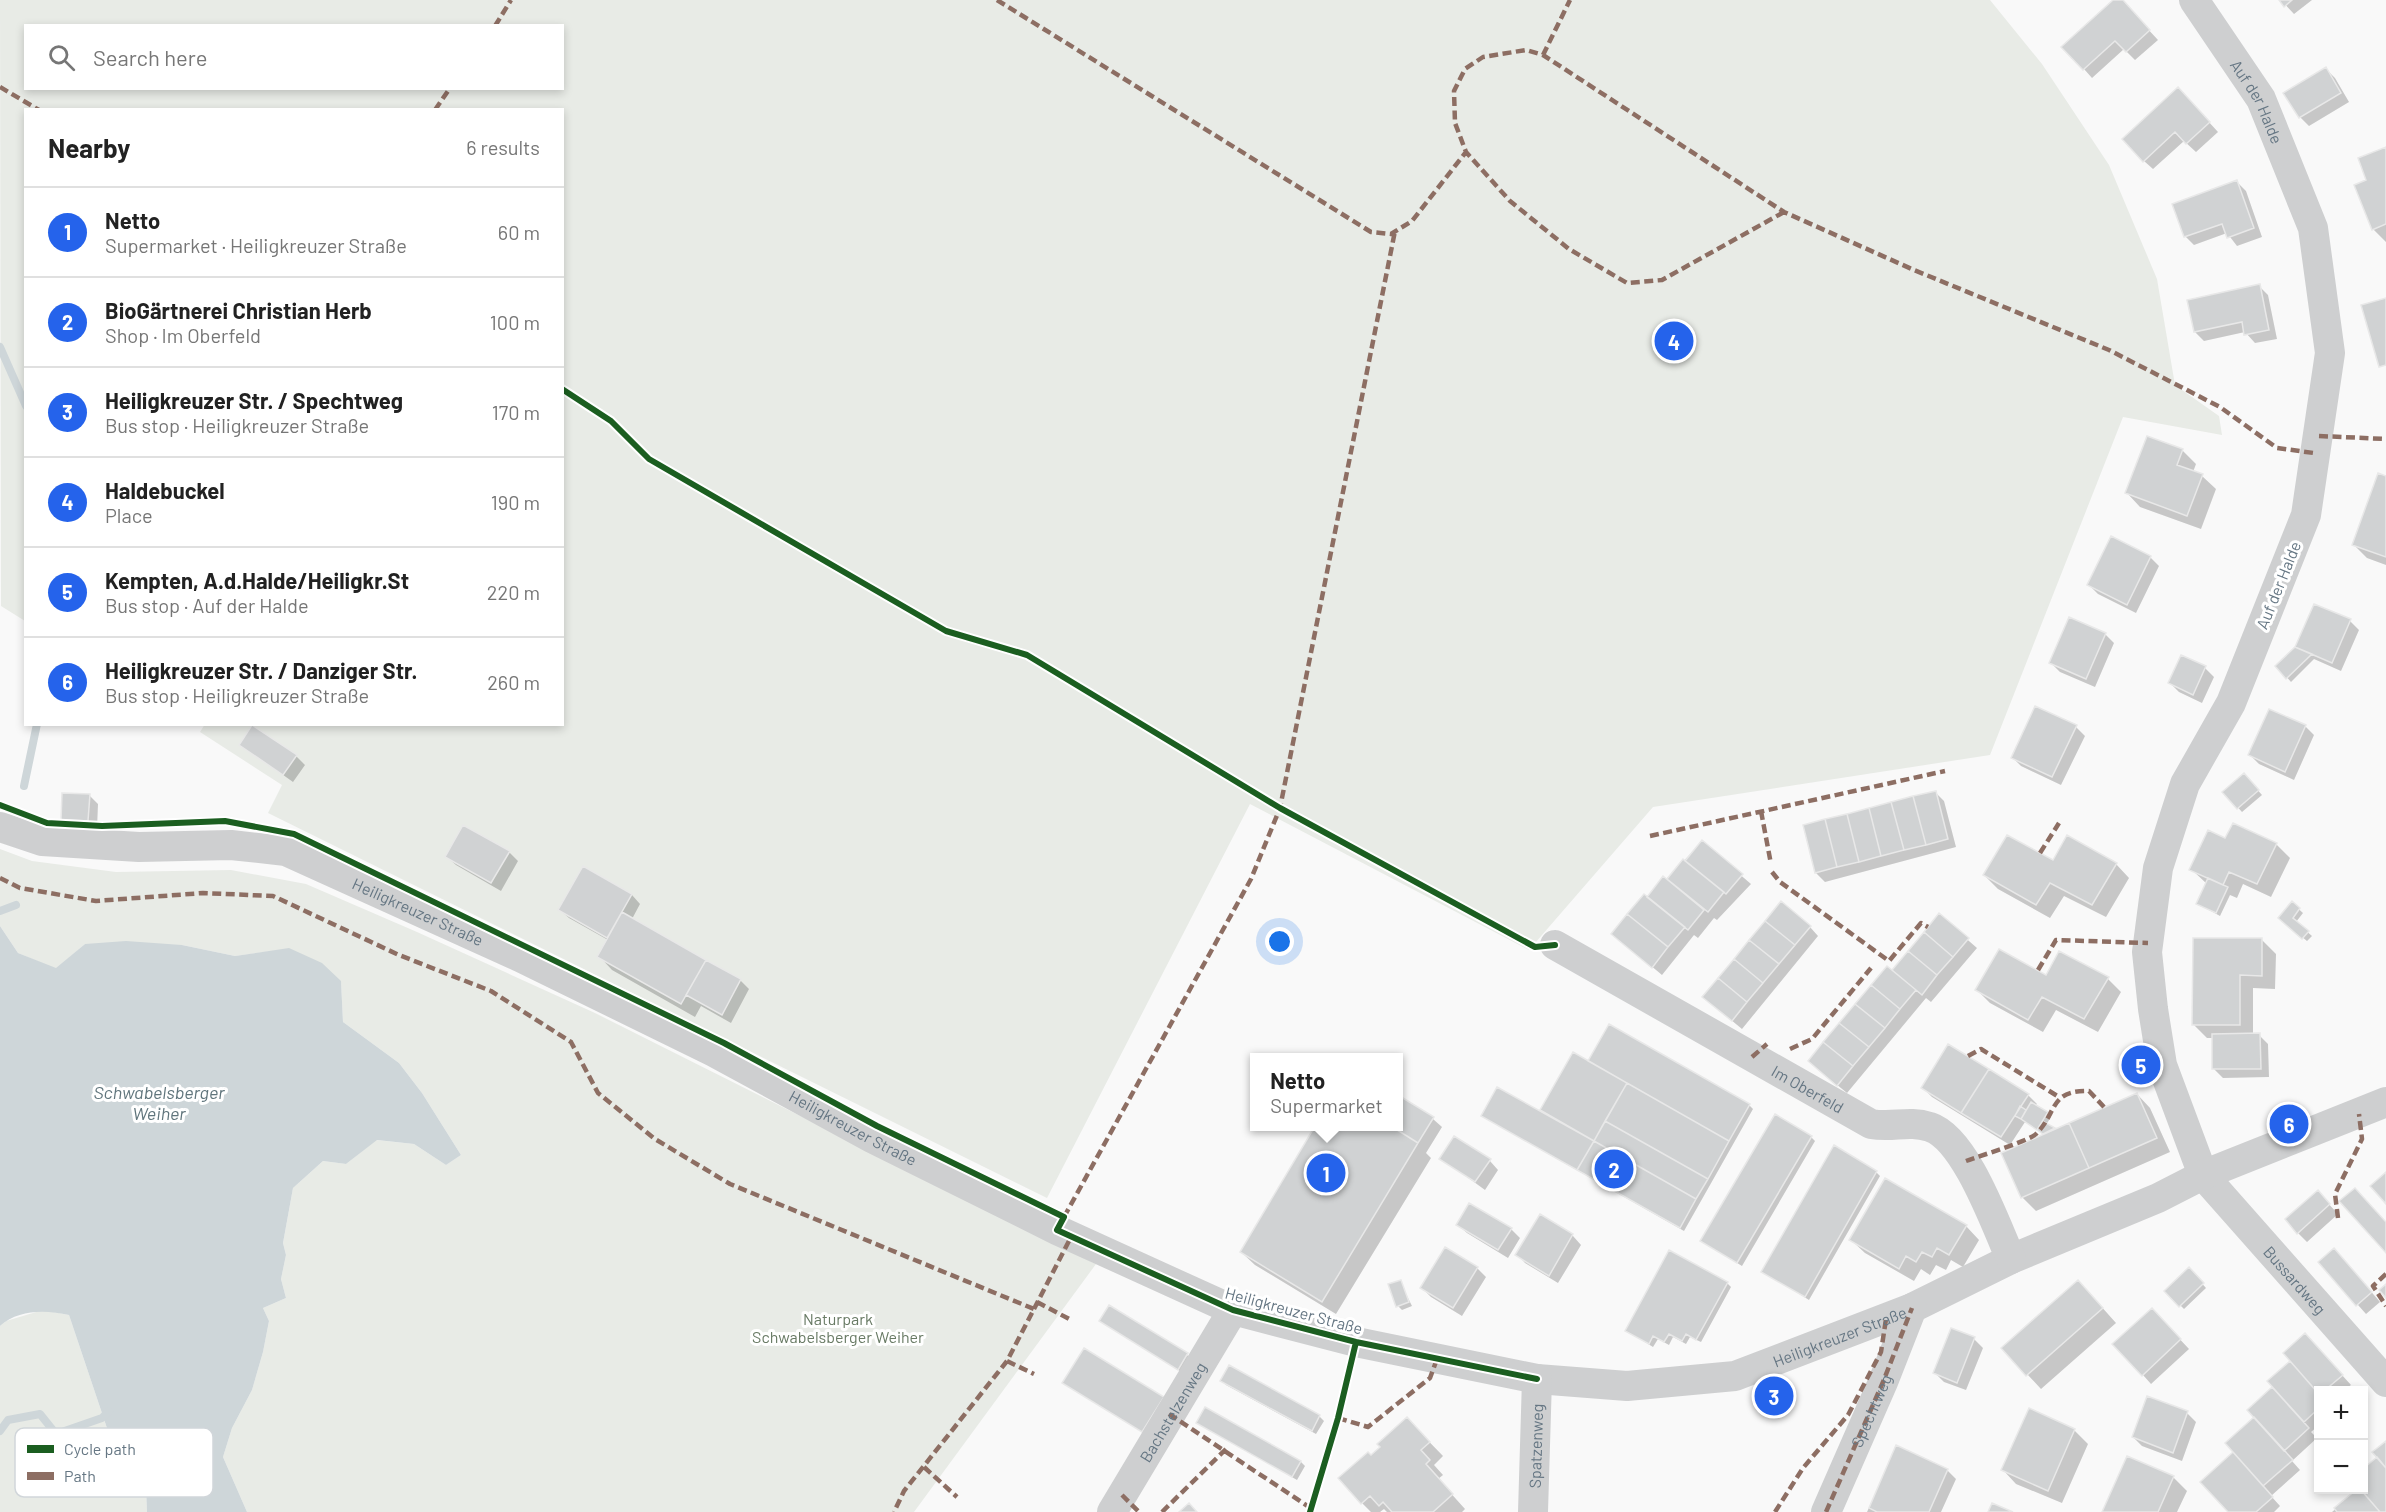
<!DOCTYPE html>
<meta charset="utf-8">
<style>
body{margin:0;font-family:Barlow,sans-serif;background:#f2f2f2;color:#222}
.controls{position:absolute;right:18px;bottom:18px;display:grid;overflow:hidden;border-radius:0px;box-shadow:0 3px 9px #0003}
.controls button{width:54px;height:54px;display:grid;place-items:center;padding:0;border:0;border-bottom:2px solid #e0e0e0;background:#fff;color:#222;font:30px sans-serif}
.you{position:absolute;left:1280px;top:942px;width:21px;height:21px;margin:-15px;border:4px solid #fff;border-radius:50%;background:#1a73e8;box-shadow:0 0 0 9px #1a73e833}
.badge{display:grid;place-items:center;width:39px;height:39px;border-radius:50%;background:#2563eb;color:#fff;font-size:20px;font-weight:700}
.pin{position:absolute;translate:-50% -50%;border:3px solid #fff;box-shadow:0 2px 6px #0006}
.popup{position:absolute;left:1250px;top:1053px;width:153px;height:78px;box-sizing:border-box;display:grid;place-content:center;border-radius:0px;background:#fff;filter:drop-shadow(0 2px 4px #0005);font-size:20px;white-space:nowrap;color:#767676}
.popup b{font-size:22px;color:#222}
.popup::after{content:'';position:absolute;left:50%;top:100%;margin-left:-12px;border:12px solid transparent;border-top-color:#fff}
.list{margin:0;padding:0;list-style:none}
h2{display:flex;justify-content:space-between;align-items:center;height:78px;margin:0;padding:0 24px;font-size:26px}
h2 small{font-size:20px;font-weight:400;color:#767676}
.list li{display:grid;grid-template-columns:39px 1fr auto;gap:18px;align-items:center;box-sizing:border-box;height:90px;padding:0 24px;border-top:2px solid #e0e0e0}
.list b{display:block;font-size:22px;white-space:nowrap}
.list p{margin:0;font-size:20px;white-space:nowrap;color:#767676}
.list em{font-size:20px;font-style:normal;color:#767676}
.icon{flex:none;width:33px;height:33px;fill:none;stroke:currentColor;stroke-width:2;stroke-linecap:round;stroke-linejoin:round}
.map{position:relative;flex:none;width:2386px;height:1512px;overflow:hidden}
.search{position:absolute;background:#fff;box-shadow:0 3px 9px #0003;left:24px;top:24px;width:540px;height:66px;display:flex;align-items:center;gap:15px;box-sizing:border-box;padding:0 21px;border-radius:0px;color:#767676;font-size:22px}
.panel{position:absolute;background:#fff;box-shadow:0 3px 9px #0003;left:24px;top:108px;width:540px;height:618px;border-radius:0px}
.map>svg:first-child{display:block}
</style>
<div class="map">
<svg width="2386" height="1512" viewBox="0 0 2386 1512">
<rect width="100%" height="100%" fill="#f9f9f9"/>
<path fill="#e8ebe6" fill-rule="evenodd" d="M0,0H1990L2042,64L2109,165L2157,279L2175,385L2219,416L2222,435L2123,417L1990,755L1653,807L1529,950L1250,804L1047,1198L268,813L282,785L200,732L205,724H562V110H26L25,621L1,606ZM26,26H562V88H26Z
M0,849L32,861L116,872L231,870L306,884L417,932L595,1013L1096,1264L914,1512H247L223,1457L232,1428L252,1390L263,1352L269,1321L263,1308L286,1298L281,1279L286,1255L283,1243L293,1188L323,1161L346,1164L376,1140L414,1144L446,1165L461,1155L422,1093L399,1063L343,1022L341,982L289,949L235,956L182,945L85,944L56,969L18,953L0,926Z
M43,1310L69,1315L111,1440L146,1488L147,1512H0V1326L6,1321Z"/>
<path fill="#ced6d9" d="M0,926L18,953L56,968L85,944L126,941L182,945L235,956L289,948L322,963L341,981L343,1022L399,1063L422,1093L461,1155L446,1165L414,1144L377,1140L346,1164L323,1161L293,1188L283,1243L286,1255L281,1279L286,1298L263,1308L269,1321L263,1352L252,1390L232,1428L223,1457L247,1512H147L146,1488L111,1440L69,1315C46,1310 19,1309 0,1326Z"/>
<path fill="#0003" d="M2115,0H2121L2158,40L2135,60L2124,49L2092,78L2084,69Z
M2281,0H2312L2294,14Z
M2326,69L2335,78L2349,102L2309,126L2300,117Z
M2187,98L2218,132L2196,152L2184,141L2153,169L2144,161Z
M2386,148V242L2373,229L2368,181Z
M2237,182L2246,191L2262,237L2237,246L2227,233L2194,245L2185,236Z
M2259,286L2268,295L2277,339L2255,343L2245,332L2204,341L2195,332Z
M2182,450L2196,464L2193,472L2202,476L2216,489L2201,529L2140,507L2127,493Z
M2386,478V565L2367,558L2353,544Z
M2150,557L2159,566L2136,613L2098,594L2089,585Z
M2350,621L2359,630L2341,671L2314,659L2291,682L2277,666Z
M2105,634L2114,643L2095,687L2060,672L2051,663Z
M2205,668L2214,677L2202,703L2179,692L2170,683Z
M2305,726L2314,735L2294,780L2259,764L2250,755Z
M2076,727L2085,736L2061,785L2021,766L2012,757Z
M241,745L296,756L305,765L293,782Z
M2248,779L2262,795L2242,812L2224,792Z
M1935,792L1944,801L1956,847L1825,882L1816,873Z
M89,795L98,804L97,829L71,828L62,819Z
M2226,840L2276,844L2290,858L2271,897L2243,884L2237,898L2230,895L2220,916L2198,904L2207,884L2191,869Z
M1702,842L1751,884L1717,920L1714,918L1698,938L1694,935L1662,975L1613,934Z
M509,852L518,861L501,891L456,865L447,857Z
M2054,862L2116,864L2129,878L2106,917L2064,896L2050,918L1998,889L1984,875Z
M632,895L640,904L632,919L740,980L749,989L731,1023L701,1006L695,1017L612,970L599,956L608,940L569,918L560,910Z
M2292,903L2303,913L2296,922L2312,936L2307,941L2284,922Z
M1939,915L1977,948L1931,1002L1926,998L1847,1093L1819,1070L1892,972Z
M1810,927L1818,936L1742,1029L1713,1005Z
M2262,940L2276,954L2275,989L2253,988V1035H2259L2268,1044L2269,1077L2223,1078L2214,1069L2213,1038H2207L2193,1024Z
M2046,977L2108,979L2121,992L2098,1032L2056,1010L2043,1032L1990,1003L1977,990Z
M1573,1054L1588,1063L1749,1105L1753,1109L1684,1231L1482,1116L1540,1112Z
M1923,1088L2028,1095L2037,1104L2035,1106L2051,1117L2046,1125L2055,1130L2137,1094L2150,1108L2170,1152L2036,1211L2022,1197L2045,1135L2025,1122L2010,1145L1932,1097Z
M1398,1097L1433,1119L1442,1127L1426,1153L1431,1158L1336,1314L1255,1265L1241,1252L1398,1126Z
M1811,1137L1815,1141L1742,1266L1706,1244Z
M1441,1158L1490,1161L1498,1170L1485,1190Z
M1876,1172L1880,1176L1809,1300L1763,1271Z
M2326,1201L2338,1214L2307,1242L2298,1233Z
M1540,1216L1573,1236L1581,1245L1558,1283L1525,1263L1517,1254Z
M1458,1225L1511,1229L1520,1238L1508,1258L1467,1233Z
M1966,1226L1979,1240L1963,1267L1951,1260L1946,1270L1936,1265L1930,1275L1921,1269L1914,1281L1865,1253L1851,1240Z
M2343,1259L2380,1302L2366,1314L2320,1262Z
M1477,1268L1486,1277L1462,1316L1431,1297L1422,1288Z
M2189,1269L2206,1288L2184,1309L2166,1291Z
M1400,1282L1412,1306L1402,1310L1398,1306Z
M1727,1283L1731,1287L1701,1342L1690,1337L1686,1344L1673,1337L1669,1345L1658,1339L1653,1347L1627,1331Z
M2091,1295L2116,1323L2041,1389L2003,1348Z
M2160,1318L2189,1349L2151,1384L2143,1375Z
M1101,1321L1187,1355L1191,1359L1183,1373Z
M1952,1330L1974,1339L1983,1348L1966,1390L1944,1382L1935,1373Z
M2314,1344L2351,1385L2344,1390H2318V1426L2311,1432L2317,1438L2292,1461L2300,1470L2271,1496L2280,1506L2274,1512H2230L2235,1452L2256,1417L2249,1410L2274,1387L2292,1361Z
M1230,1368L1320,1417L1324,1421L1316,1434L1226,1385L1222,1381Z
M1068,1386L1163,1399L1147,1435Z
M2148,1398L2187,1413L2196,1422L2182,1461L2142,1446L2133,1437Z
M1407,1419L1443,1456L1434,1465L1443,1475L1438,1479L1465,1509L1462,1512H1387L1384,1509L1380,1512H1371L1362,1503L1371,1456Z
M1198,1423L1301,1462L1305,1466L1297,1480Z
M2074,1430L2088,1444L2062,1503L2016,1484L2003,1470Z
M2386,1443V1512H2332L2358,1490H2364V1470L2379,1457Z
M1897,1447L1947,1470L1956,1479L1941,1512H1867Z
M2173,1477L2187,1491L2177,1512H2104Z"/>
<g fill="none" stroke-linecap="round" stroke-linejoin="round">
<path stroke="#ced6d9" stroke-width="8" d="M0,347L26,406
M24,786L37,724
M0,911L16,905
M0,1431L8,1420L40,1414L56,1434L102,1418L109,1411"/>
</g>
<path fill="#d0d2d3" stroke="#e8e8e8" stroke-width="1.5" d="M2113,0H2123L2150,30L2126,52L2115,41L2083,70L2061,47Z
M2279,0H2292L2284,7Z
M2326,67L2341,93L2299,118L2283,93Z
M2178,87L2210,122L2186,144L2175,132L2143,162L2122,139Z
M2386,147V224L2372,230L2354,185L2366,180L2358,158Z
M2237,180L2254,228L2227,238L2222,224L2184,237L2172,204Z
M2260,284L2269,330L2244,335L2242,322L2194,332L2187,300Z
M2386,298V365L2379,367L2361,305Z
M2147,436L2183,449L2177,465L2203,474L2187,516L2125,493Z
M2378,473L2386,476V557L2352,545Z
M2111,536L2151,556L2127,605L2087,585Z
M2314,604L2351,619L2332,663L2295,647Z
M2069,617L2106,633L2086,679L2049,663Z
M2295,647L2312,654L2286,679L2275,666Z
M2181,655L2206,666L2193,695L2168,683Z
M2035,706L2077,725L2052,777L2011,758Z
M2269,709L2306,725L2285,772L2248,755Z
M252,725L297,755L283,775L239,745Z
M2244,773L2259,790L2237,809L2222,792Z
M1936,791L1948,839L1926,845L1913,796Z
M62,793L90,794L88,821L61,820Z
M1913,796L1926,845L1904,850L1891,802Z
M1891,802L1904,850L1881,856L1869,808Z
M1869,808L1881,856L1859,862L1847,814Z
M1847,814L1859,862L1837,867L1825,819Z
M1825,819L1837,867L1815,873L1803,825Z
M2233,823L2277,843L2257,884L2229,872L2223,885L2189,870L2208,830L2225,838Z
M463,825L510,851L491,883L445,857Z
M2007,835L2053,860L2067,835L2117,863L2092,905L2050,883L2036,905L1983,875Z
M1702,840L1743,874L1726,894L1685,861Z
M1683,859L1724,892L1708,912L1667,879Z
M583,866L632,894L607,938L558,910Z
M1663,876L1704,910L1688,930L1647,897Z
M2208,878L2228,887L2216,913L2196,904Z
M1644,894L1685,927L1668,947L1627,914Z
M1781,901L1811,926L1795,945L1765,921Z
M2292,901L2300,908L2293,918L2309,931L2302,939L2278,918Z
M622,912L706,960L681,1004L597,957Z
M1939,913L1969,938L1953,957L1924,932Z
M1627,914L1668,947L1652,968L1611,934Z
M1765,921L1795,945L1779,964L1749,940Z
M1924,932L1953,957L1937,975L1908,951Z
M2193,938H2262V976L2240,975V1025H2192Z
M1749,940L1779,964L1763,983L1734,959Z
M1999,949L2046,975L2059,951L2109,977L2084,1019L2042,997L2028,1020L1975,990Z
M1908,951L1937,975L1922,995L1892,970Z
M1734,959L1763,983L1747,1002L1718,978Z
M706,960L741,979L722,1015L686,995Z
M1887,966L1916,990L1900,1009L1871,985Z
M1718,978L1747,1002L1732,1021L1702,997Z
M1871,985L1900,1009L1885,1028L1855,1004Z
M1855,1004L1885,1028L1869,1047L1839,1023Z
M1839,1023L1869,1047L1853,1066L1823,1042Z
M1609,1024L1750,1104L1729,1141L1588,1061Z
M2260,1033L2261,1069H2212V1034Z
M1823,1042L1853,1066L1837,1086L1808,1061Z
M1948,1044L1989,1069L1961,1113L1921,1088Z
M1573,1052L1627,1083L1594,1141L1540,1110Z
M1989,1069L2029,1094L2001,1137L1961,1113Z
M1627,1083L1729,1141L1708,1179L1605,1121Z
M1497,1087L1594,1141L1577,1170L1481,1116Z
M2137,1093L2157,1138L2089,1168L2069,1123Z
M1398,1095L1434,1117L1418,1143L1391,1126H1398Z
M2031,1102L2048,1112L2037,1130L2021,1119Z
M2020,1106L2026,1110L2021,1119L2015,1116Z
M1775,1114L1812,1136L1737,1263L1700,1241Z
M1605,1121L1708,1179L1696,1199L1594,1141Z
M2043,1121L2044,1122L2055,1128L2043,1134L2037,1130Z
M2069,1123L2089,1168L2021,1198L2001,1153Z
M1315,1126H1391L1418,1143L1322,1302L1240,1252Z
M1454,1136L1491,1159L1475,1182L1439,1159Z
M1594,1141L1696,1199L1680,1228L1577,1170Z
M1834,1145L1877,1171L1805,1297L1761,1272Z
M2386,1172V1204L2370,1186Z
M1885,1178L1967,1225L1949,1255L1937,1248L1932,1257L1922,1252L1916,1262L1906,1256L1899,1269L1849,1240Z
M2355,1188L2386,1222V1253L2339,1201Z
M2318,1190L2330,1204L2297,1234L2285,1219Z
M1469,1203L1512,1228L1498,1250L1456,1225Z
M1540,1214L1573,1234L1549,1276L1515,1255Z
M1445,1247L1478,1267L1453,1308L1420,1288Z
M2334,1248L2372,1292L2356,1306L2318,1262Z
M1669,1250L1728,1282L1696,1340L1686,1334L1682,1341L1669,1334L1664,1342L1653,1336L1649,1344L1625,1331Z
M2189,1267L2204,1283L2179,1307L2164,1291Z
M1401,1280L1409,1302L1396,1307L1388,1284Z
M2078,1280L2103,1308L2026,1376L2001,1348Z
M2386,1284V1298L2379,1290Z
M1109,1305L1188,1353L1178,1370L1099,1321Z
M2152,1308L2181,1339L2142,1376L2112,1344Z
M1951,1328L1975,1337L1957,1383L1933,1373Z
M2305,1333L2343,1375L2325,1390L2318,1393L2283,1353Z
M1084,1348L1164,1397L1142,1432L1062,1383Z
M2290,1361L2318,1393V1409L2304,1422L2267,1381Z
M1229,1365L1320,1415L1312,1431L1220,1381Z
M2272,1387L2309,1428L2284,1451L2247,1410Z
M2147,1396L2188,1411L2173,1453L2132,1437Z
M1205,1407L1301,1461L1292,1477L1196,1423Z
M2029,1408L2075,1429L2048,1491L2001,1470Z
M1407,1417L1430,1442L1421,1450L1430,1460L1426,1464L1453,1494L1433,1512H1392L1383,1502L1379,1506L1370,1496L1361,1504L1338,1478L1368,1452L1371,1455L1380,1447L1377,1444Z
M2254,1417L2293,1460L2263,1486L2225,1443Z
M2386,1441V1468L2372,1452Z
M1896,1445L1948,1469L1929,1512H1877L1869,1508Z
M2233,1452L2273,1497L2256,1512H2228L2200,1482Z
M2127,1456L2174,1476L2158,1512H2102Z
M2377,1457L2386,1468V1512H2380L2361,1490H2364V1468Z
M2356,1490H2361L2380,1512H2337L2334,1508Z
M1189,1503L1197,1512H1179Z
M1992,1503L2013,1512H1988Z"/>
<g fill="none" stroke-linecap="round" stroke-linejoin="round">
<g stroke="#cecfd0" stroke-width="30">
<path id="s1" d="M2194,0L2261,99L2313,228L2330,353L2306,515L2231,703L2185,784L2158,868L2147,952L2153,1009L2162,1065L2203,1175L2386,1382"/>
<path id="s2" d="M0,827L42,841L139,847L231,845L286,851L520,957L714,1052L872,1138L1057,1230L1233,1310L1356,1342L1537,1379L1627,1386L1735,1376L1912,1308L2011,1259L2158,1198L2203,1175L2386,1102"/>
<path id="s3" d="M1555,945L1871,1124C1894,1128 1907,1120 1930,1127C1966,1139 1996,1226 2011,1259"/>
<path id="s4" d="M1112,1512L1233,1310"/>
<path id="s5" d="M1533,1512L1537,1379"/>
<path id="s6" d="M1826,1512L1883,1382L1912,1308"/>
</g>
<path stroke="#8d6e63" stroke-width="4.5" stroke-dasharray="9 4.5" stroke-linecap="butt" d="M997,0L1371,232L1391,234L1412,221L1466,152
M495,26L511,0
M1543,55L1570,0
M0,87L39,110
M435,110L450,88
M1784,212L1662,280L1627,283L1569,249L1510,201L1466,152L1455,123L1454,91L1465,69L1483,57L1526,50L1543,55L1784,212L1914,270L2109,350L2220,407L2277,448L2314,453
M2319,436L2386,439
M1761,811L1771,864
M1650,836L1945,771
M2040,853L2059,823
M1772,872L1780,882L1889,961L1921,923L1928,927
M0,878L20,888L96,901L203,893L273,896L399,955L491,991L571,1042L598,1093L655,1139L730,1184L1034,1309L1007,1361L904,1491L894,1512
M2038,970L2056,940L2148,943
M1790,1049L1812,1039L1871,968
M1968,1056L1981,1049L2059,1097
M1752,1057L1767,1044
M1966,1161C1979,1156 2029,1141 2036,1134C2058,1112 2049,1090 2089,1091L2104,1107
M1064,1217L1251,879L1280,808L1395,231
M2338,1218L2335,1194L2362,1139L2359,1114
M2386,1274L2373,1286L2386,1306
M1037,1302L1071,1320
M1034,1309L1071,1237
M1007,1361L1034,1374
M1169,1414L1312,1509
M1338,1418L1368,1427L1430,1378L1437,1359
M924,1467L957,1497
M1122,1495L1139,1512
M1162,1512L1226,1449
M1775,1512L1803,1468L1848,1415L1881,1352L1886,1319
M1826,1512L1883,1382L1912,1308"/>
<g stroke="#fff" stroke-width="10">
<path id="cycleway" d="M562,389L611,421L649,459L946,631L1027,655L1280,808L1535,947L1555,945
M0,805L47,823L102,826L225,821L294,834L724,1043L877,1126L1064,1217L1057,1230L1233,1310L1356,1342L1537,1379
M1310,1512L1338,1418L1356,1342"/>
</g>
<use href="#cycleway" stroke="#1b5e20" stroke-width="6"/>
</g>
<g text-anchor="middle" dominant-baseline="central" stroke-width="6" stroke-linejoin="round" paint-order="stroke">
<g font-size="16" fill="#657683" stroke="#fff">
<text stroke="none"><textPath href="#s1" startOffset="120">Auf der Halde</textPath></text>
<text transform="translate(2278 585) rotate(-68)">Auf der Halde</text>
<text stroke="none"><textPath href="#s2" startOffset="434">Heiligkreuzer Straße</textPath></text>
<text stroke="none"><textPath href="#s3" startOffset="291">Im Oberfeld</textPath></text>
<text stroke="none"><textPath href="#s2" startOffset="920">Heiligkreuzer Straße</textPath></text>
<text stroke="none"><textPath href="#s1" startOffset="1388">Bussardweg</textPath></text>
<text transform="translate(1294 1310) rotate(15)">Heiligkreuzer Straße</text>
<text stroke="none"><textPath href="#s2" startOffset="1964">Heiligkreuzer Straße</textPath></text>
<text stroke="none"><textPath href="#s4" startOffset="117">Bachstelzenweg</textPath></text>
<text stroke="none"><textPath href="#s6" startOffset="111">Spechtweg</textPath></text>
<text stroke="none"><textPath href="#s5" startOffset="66">Spatzenweg</textPath></text>
</g>
<g font-size="16" fill="#687a64" stroke="#fff">
<text x="838" y="1318">Naturpark<tspan x="838" dy="18">Schwabelsberger Weiher</tspan></text>
</g>
<g font-size="18" font-style="italic" fill="#60757c" stroke="#fff">
<text x="159" y="1092">Schwabelsberger<tspan x="159" dy="21">Weiher</tspan></text>
</g>
</g>
<rect x="15" y="1428" width="198" height="69" rx="9" fill="#fff" stroke="#d1d6da" stroke-width="1.5"/>
<rect x="27" y="1445" width="27" height="8" fill="#1b5e20"/>
<rect x="27" y="1472" width="27" height="8" fill="#8d6e63"/>
<g font-size="16" fill="#657683">
<text x="64" y="1455">Cycle path</text>
<text x="64" y="1482">Path</text>
</g>
</svg>
<div class="controls">
<button>+</button>
<button>−</button>
</div>
<div class="you"></div>
<div class="pin badge" style="left:1326px;top:1173px">1</div>
<div class="popup"><b>Netto</b>Supermarket</div>
<div class="pin badge" style="left:1614px;top:1169px">2</div>
<div class="pin badge" style="left:1774px;top:1396px">3</div>
<div class="pin badge" style="left:1674px;top:341px">4</div>
<div class="pin badge" style="left:2141px;top:1065px">5</div>
<div class="pin badge" style="left:2289px;top:1124px">6</div>
<div class="search"><svg class="icon" aria-label="search" viewBox="0 0 24 24"><circle cx="10" cy="10" r="6"/><path d="M15 15l6 6"/></svg>Search here</div>
<section class="panel">
<h2>Nearby<small>6 results</small></h2>
<ul class="list">
<li><span class="badge">1</span><div><b>Netto</b><p>Supermarket · Heiligkreuzer Straße</p></div><em>60 m</em></li>
<li><span class="badge">2</span><div><b>BioGärtnerei Christian Herb</b><p>Shop · Im Oberfeld</p></div><em>100 m</em></li>
<li><span class="badge">3</span><div><b>Heiligkreuzer Str. / Spechtweg</b><p>Bus stop · Heiligkreuzer Straße</p></div><em>170 m</em></li>
<li><span class="badge">4</span><div><b>Haldebuckel</b><p>Place</p></div><em>190 m</em></li>
<li><span class="badge">5</span><div><b>Kempten, A.d.Halde/Heiligkr.St</b><p>Bus stop · Auf der Halde</p></div><em>220 m</em></li>
<li><span class="badge">6</span><div><b>Heiligkreuzer Str. / Danziger Str.</b><p>Bus stop · Heiligkreuzer Straße</p></div><em>260 m</em></li>
</ul>
</section>
</div>
